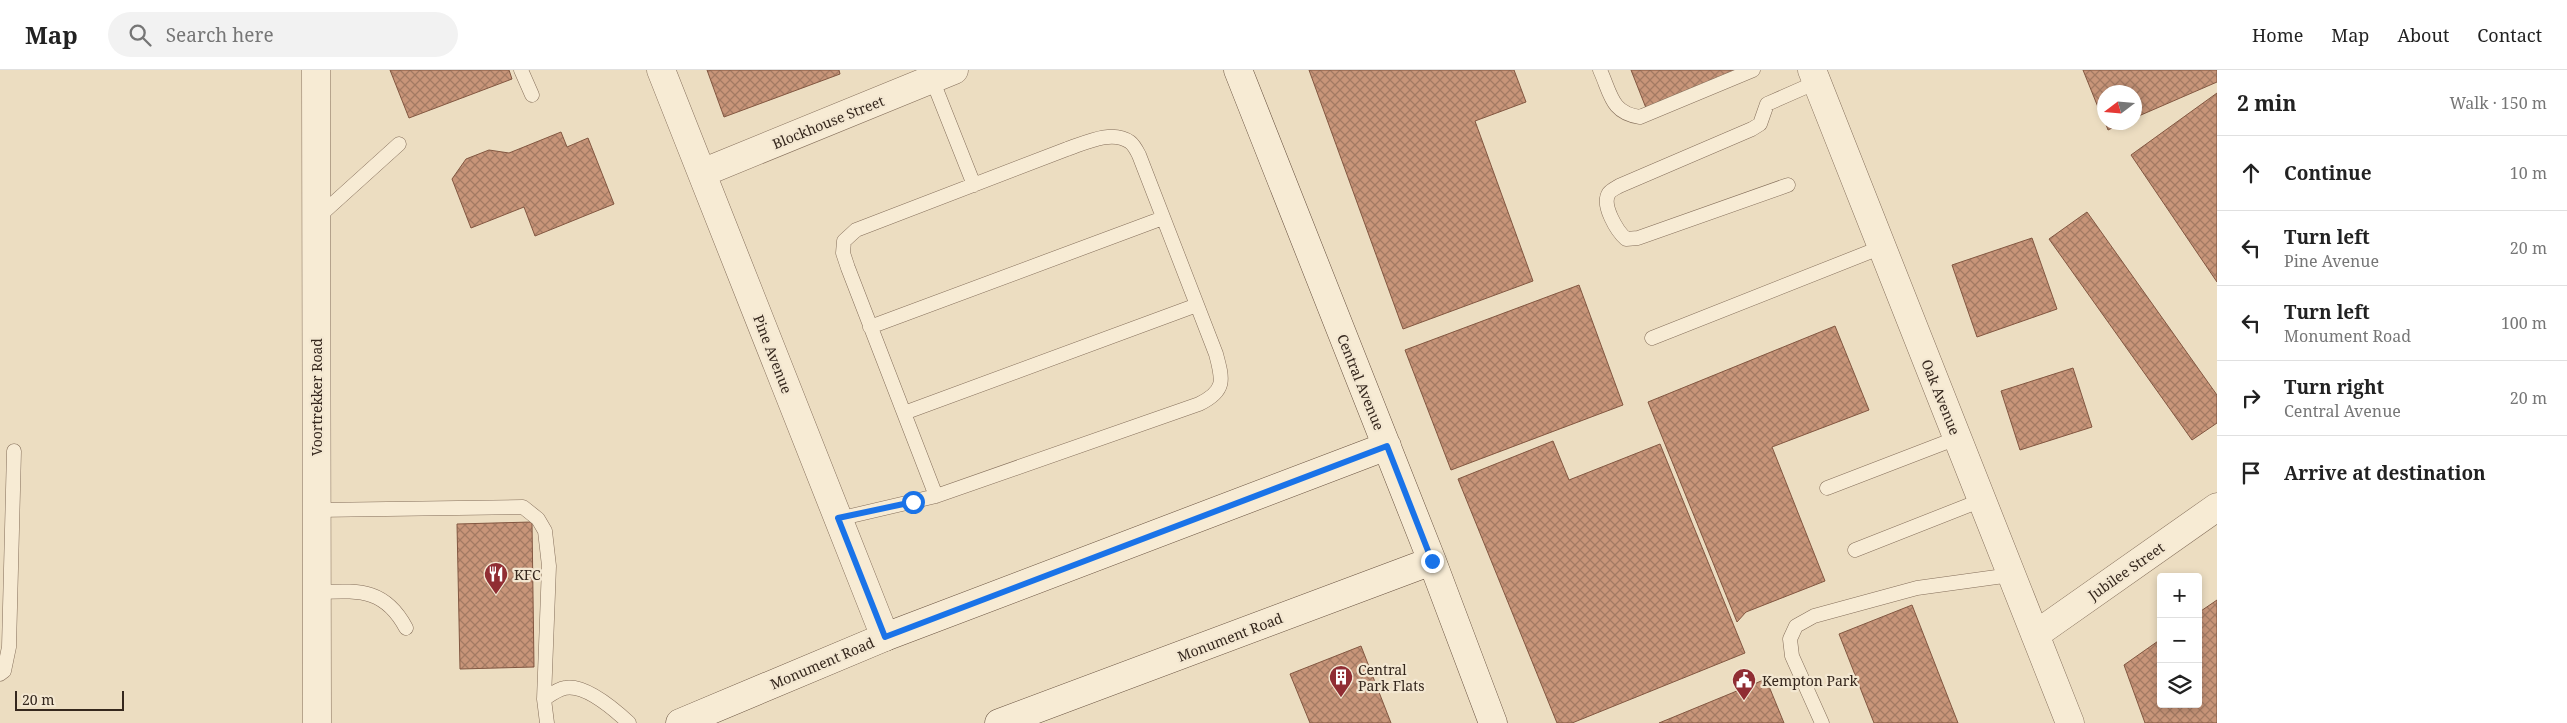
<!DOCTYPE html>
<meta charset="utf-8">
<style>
body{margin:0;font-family:"Noto Serif",serif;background:#f2f2f2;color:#222}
.controls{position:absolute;right:15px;bottom:15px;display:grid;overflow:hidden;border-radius:5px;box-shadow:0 2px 8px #0003}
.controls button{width:45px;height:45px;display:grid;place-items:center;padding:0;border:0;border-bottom:1px solid #e0e0e0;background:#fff;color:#222;font:25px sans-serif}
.compass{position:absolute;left:2097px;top:15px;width:45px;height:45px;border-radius:50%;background:#fff;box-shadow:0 2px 8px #0003;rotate:254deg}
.scale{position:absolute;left:15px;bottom:12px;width:109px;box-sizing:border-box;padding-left:5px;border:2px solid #35271d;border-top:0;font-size:14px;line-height:18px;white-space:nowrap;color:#35271d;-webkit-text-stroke:4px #f3e7d1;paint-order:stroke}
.stop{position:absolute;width:15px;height:15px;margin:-11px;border:4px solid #1a73e8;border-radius:50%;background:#fff}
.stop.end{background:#1a73e8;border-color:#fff;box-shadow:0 1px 5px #0008}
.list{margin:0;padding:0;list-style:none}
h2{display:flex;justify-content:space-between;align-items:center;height:65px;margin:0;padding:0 20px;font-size:21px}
h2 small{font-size:16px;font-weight:400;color:#767676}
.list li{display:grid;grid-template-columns:32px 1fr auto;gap:15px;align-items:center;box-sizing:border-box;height:75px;padding:0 20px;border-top:1px solid #e0e0e0}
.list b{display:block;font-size:19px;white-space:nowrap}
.list p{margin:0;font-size:16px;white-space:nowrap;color:#767676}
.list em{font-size:16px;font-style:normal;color:#767676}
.icon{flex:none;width:28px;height:28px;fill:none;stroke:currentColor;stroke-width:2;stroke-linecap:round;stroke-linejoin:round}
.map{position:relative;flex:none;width:2217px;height:653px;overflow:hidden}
header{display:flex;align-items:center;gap:30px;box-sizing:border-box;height:70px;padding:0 25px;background:#fff;border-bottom:1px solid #e0e0e0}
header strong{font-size:24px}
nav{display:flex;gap:28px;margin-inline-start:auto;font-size:18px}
.search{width:350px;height:45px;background:#f2f2f2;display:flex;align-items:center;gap:12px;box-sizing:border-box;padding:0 18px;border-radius:28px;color:#767676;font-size:19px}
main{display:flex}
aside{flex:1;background:#fff}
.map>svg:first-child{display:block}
</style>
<header>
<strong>Map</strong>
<div class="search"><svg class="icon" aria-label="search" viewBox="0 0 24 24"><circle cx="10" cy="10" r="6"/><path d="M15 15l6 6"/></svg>Search here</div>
<nav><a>Home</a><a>Map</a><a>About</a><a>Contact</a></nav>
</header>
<main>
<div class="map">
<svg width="2217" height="653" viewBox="0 0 2217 653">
<defs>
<pattern id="building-cross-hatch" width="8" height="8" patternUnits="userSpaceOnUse" patternTransform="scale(1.25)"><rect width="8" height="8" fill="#c89579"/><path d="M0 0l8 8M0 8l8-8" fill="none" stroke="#a37a63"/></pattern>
</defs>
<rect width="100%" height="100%" fill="#ecddc1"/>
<path fill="url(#building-cross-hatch)" stroke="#825741" d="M390,0H509L512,9L409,48Z
M707,0H839L840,4L724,47Z
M1309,0H1514L1526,32L1475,51L1533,211L1403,259Z
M1631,0H1741L1646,38Z
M2083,0H2217V12L2134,48V22H2104V52Z
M2217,23V212L2131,85Z
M2105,52H2125L2108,60Z
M561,62L567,77L588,68L614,134L535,166L524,137L471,158L452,109L466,89L489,80L509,83Z
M2087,142L2217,325V353L2192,370L2049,169Z
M2032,168L2057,239L1977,267L1952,195Z
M1579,215L1623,335L1451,400L1405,280Z
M1835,256L1869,340L1772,377L1825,511L1746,542L1737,552L1648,332Z
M2073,298L2092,357L2020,380L2001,321Z
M1553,371L1569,410L1660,374L1745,583L1572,653H1557L1458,409Z
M532,452L534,597L460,599L457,454Z
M2217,530V653H2145L2124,595L2161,569V634H2198V543Z
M1912,535L1958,653H1874L1839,564Z
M1361,576L1391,653H1310L1290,604Z
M1766,609L1784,653H1659Z"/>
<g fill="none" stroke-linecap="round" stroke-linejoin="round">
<g stroke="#846e5a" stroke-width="15">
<path id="service" d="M521,0L532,25
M1600,0C1611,24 1611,43 1640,47L1753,0
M932,9L974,115
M1788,115L1638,168L1626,169C1617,161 1601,135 1609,123C1611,120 1616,118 1619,116L1752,59L1760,54L1767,34L1817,12
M316,149L399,74
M870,257L1163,148
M1652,268L1882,177
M904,343L1197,235
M1827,418L1957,368
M317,440L523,437L538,449L545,461L549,496L544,629L547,653
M838,449L936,426L1199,334C1226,321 1223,310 1216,284L1139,85C1137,81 1134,75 1130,72C1112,59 1085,73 1067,79L856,160L844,171L843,183L848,198L936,426
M1855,480L1982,430
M317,522C357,521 384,517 406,558
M0,604L4,601L9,577L14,381
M544,629C550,625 558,619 565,618C585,614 615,640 629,653
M1822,653L1792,586L1790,569L1796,556L1814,546L1917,518L2011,505"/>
</g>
<g stroke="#846e5a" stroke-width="29">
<path id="minor" d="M661,0L885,567
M1812,0L2070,653
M702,103L954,0
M2035,565L2217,437"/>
</g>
<g stroke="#846e5a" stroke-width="29">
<path id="tertiary" d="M316,0L317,653"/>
</g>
<g stroke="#664f3d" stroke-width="29">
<path id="secondary" d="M1238,0L1432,491L1493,653
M680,653L885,567L1387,376
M999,653L1432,491"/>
</g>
<use href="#service" stroke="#f7ebd4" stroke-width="14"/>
<use href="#minor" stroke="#f7ebd4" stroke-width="28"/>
<use href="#tertiary" stroke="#f7ebd4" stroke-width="28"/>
<use href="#secondary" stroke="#f7ebd4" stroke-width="28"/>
</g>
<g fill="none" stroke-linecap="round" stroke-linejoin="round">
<path stroke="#1a73e8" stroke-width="6" d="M913,432L838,448L885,567L1387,376L1432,491"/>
</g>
<defs>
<g id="restaurant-pin" transform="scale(1.25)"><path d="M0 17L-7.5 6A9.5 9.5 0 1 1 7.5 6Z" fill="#902d33" stroke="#f3e7d1"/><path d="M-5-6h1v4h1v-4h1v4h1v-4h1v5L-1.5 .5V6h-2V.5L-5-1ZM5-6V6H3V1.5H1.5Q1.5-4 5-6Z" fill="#fff"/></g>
<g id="building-pin" transform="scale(1.25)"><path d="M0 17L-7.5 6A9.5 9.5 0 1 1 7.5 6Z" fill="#902d33" stroke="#f3e7d1"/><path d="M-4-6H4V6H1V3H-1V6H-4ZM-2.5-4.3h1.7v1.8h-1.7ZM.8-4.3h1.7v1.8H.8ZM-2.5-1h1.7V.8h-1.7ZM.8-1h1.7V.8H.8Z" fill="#fff"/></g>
<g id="civic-pin" transform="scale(1.25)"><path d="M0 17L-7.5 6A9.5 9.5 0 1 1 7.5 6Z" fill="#902d33" stroke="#f3e7d1"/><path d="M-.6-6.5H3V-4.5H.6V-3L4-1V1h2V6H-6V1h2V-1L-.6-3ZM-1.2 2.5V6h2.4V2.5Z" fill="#fff"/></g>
</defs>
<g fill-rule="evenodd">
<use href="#restaurant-pin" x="496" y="504"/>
<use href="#building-pin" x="1341" y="607"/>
<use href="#civic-pin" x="1744" y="610"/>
</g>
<g text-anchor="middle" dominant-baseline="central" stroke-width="4.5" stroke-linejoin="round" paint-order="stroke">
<g font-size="14" fill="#35271d" stroke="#f3e7d1">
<text transform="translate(828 52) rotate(-22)">Blockhouse Street</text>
<text transform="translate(773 284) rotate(69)">Pine Avenue</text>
<text transform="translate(1361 312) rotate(68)">Central Avenue</text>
<text transform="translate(316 327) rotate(-90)">Voortrekker Road</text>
<text transform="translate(1941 327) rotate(68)">Oak Avenue</text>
<text transform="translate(2126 501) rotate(-35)">Jubilee Street</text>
<text transform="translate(1230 567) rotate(-21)">Monument Road</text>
<text transform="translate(822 593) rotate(-23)">Monument Road</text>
</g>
<g font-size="14" fill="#35271d" stroke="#f3e7d1" text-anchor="start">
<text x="514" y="504">KFC</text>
<text x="1358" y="599">Central<tspan x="1358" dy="16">Park Flats</tspan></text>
<text x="1762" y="610">Kempton Park</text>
</g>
</g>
</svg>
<div class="controls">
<button>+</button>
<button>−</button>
<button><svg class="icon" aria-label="layers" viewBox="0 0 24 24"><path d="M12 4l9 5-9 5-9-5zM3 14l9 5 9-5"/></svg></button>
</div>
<svg class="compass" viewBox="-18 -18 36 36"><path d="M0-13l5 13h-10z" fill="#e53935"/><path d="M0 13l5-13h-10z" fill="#767676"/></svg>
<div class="scale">20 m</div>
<div class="stop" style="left:913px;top:432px"></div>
<div class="stop end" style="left:1432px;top:491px"></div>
</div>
<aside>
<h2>2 min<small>Walk · 150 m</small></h2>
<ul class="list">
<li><svg class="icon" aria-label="ahead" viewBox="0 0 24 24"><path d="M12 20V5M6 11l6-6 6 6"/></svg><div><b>Continue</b></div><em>10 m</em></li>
<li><svg class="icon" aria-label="left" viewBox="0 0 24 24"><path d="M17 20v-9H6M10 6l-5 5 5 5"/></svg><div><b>Turn left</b><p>Pine Avenue</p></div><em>20 m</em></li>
<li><svg class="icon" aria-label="left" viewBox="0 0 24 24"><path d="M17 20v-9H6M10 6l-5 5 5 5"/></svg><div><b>Turn left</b><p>Monument Road</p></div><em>100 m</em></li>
<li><svg class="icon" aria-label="right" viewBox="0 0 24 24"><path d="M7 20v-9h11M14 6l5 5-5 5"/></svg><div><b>Turn right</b><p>Central Avenue</p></div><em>20 m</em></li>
<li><svg class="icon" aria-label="arrive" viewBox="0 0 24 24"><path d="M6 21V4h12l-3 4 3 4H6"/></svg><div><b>Arrive at destination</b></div></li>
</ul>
</aside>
</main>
